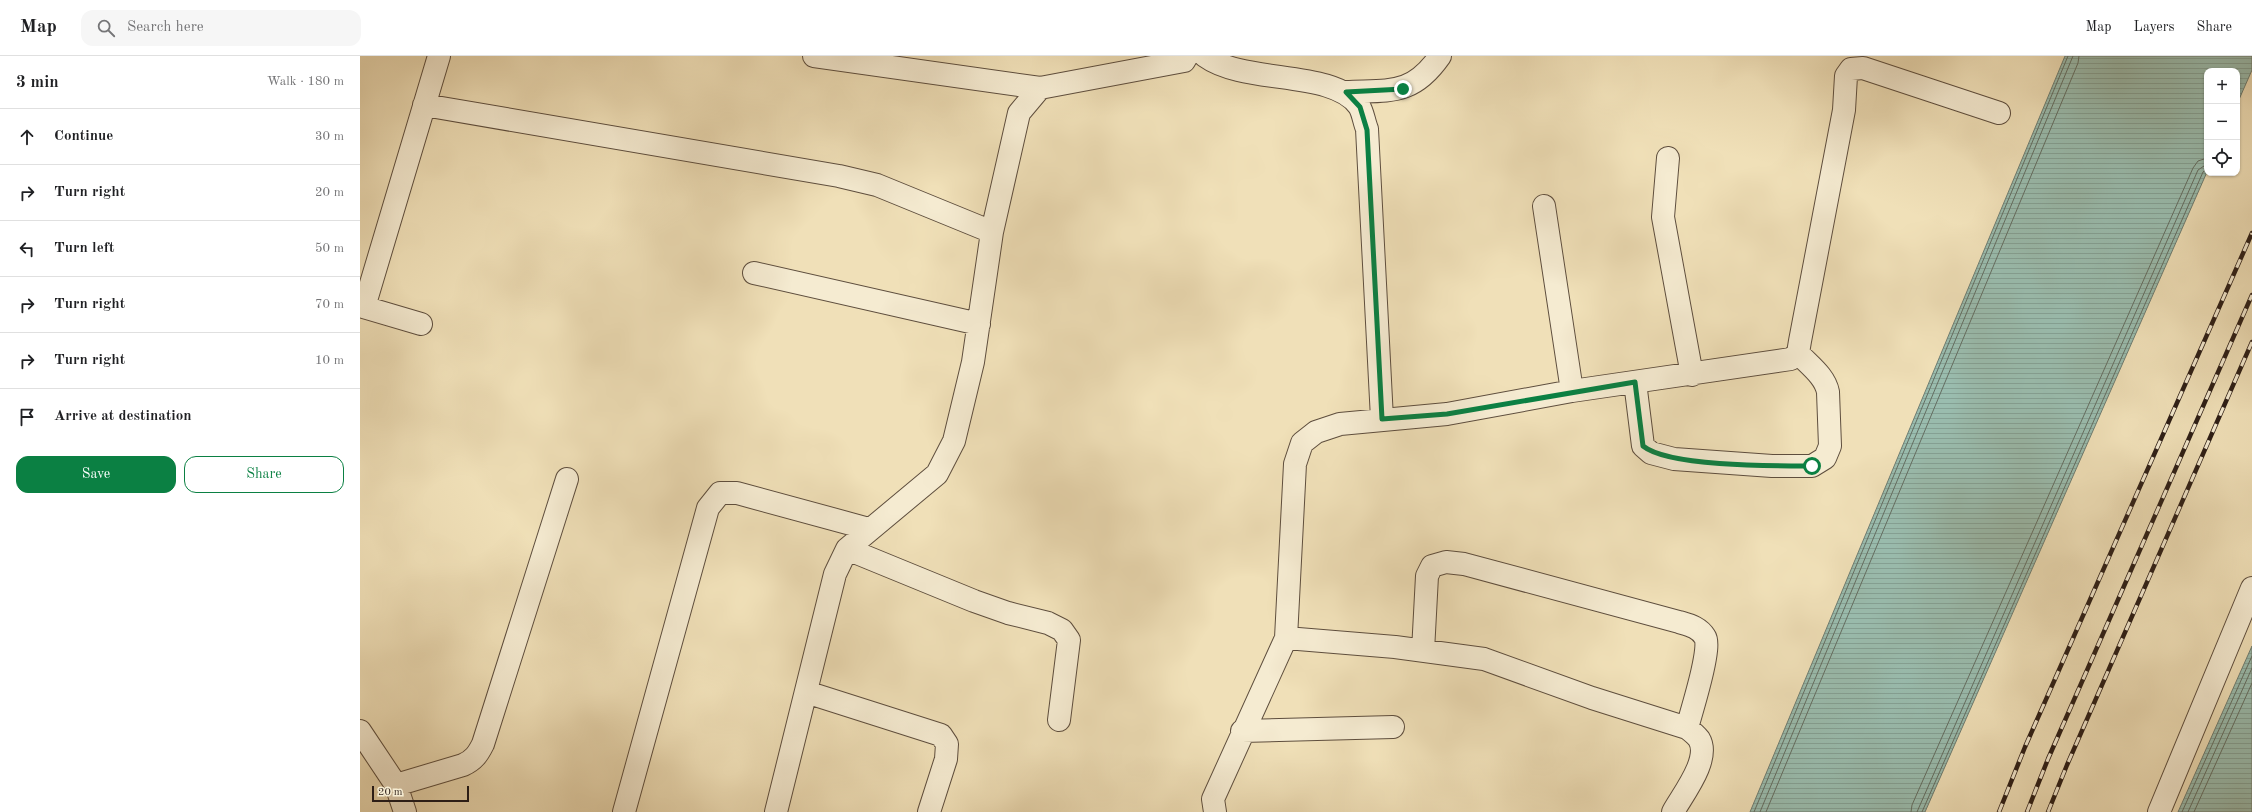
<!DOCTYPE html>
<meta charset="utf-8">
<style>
:root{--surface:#fff;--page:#f6f6f6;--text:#202124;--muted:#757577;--line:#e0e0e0;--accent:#0b8043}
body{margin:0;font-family:"Old Standard TT",serif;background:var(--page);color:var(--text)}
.controls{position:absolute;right:12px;top:12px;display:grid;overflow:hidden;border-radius:8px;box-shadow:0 1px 3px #0004}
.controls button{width:36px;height:36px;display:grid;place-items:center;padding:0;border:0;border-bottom:1px solid var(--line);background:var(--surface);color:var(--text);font:20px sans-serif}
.scale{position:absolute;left:12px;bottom:10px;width:97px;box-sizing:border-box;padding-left:4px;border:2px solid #2d1e16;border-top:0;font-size:11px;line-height:14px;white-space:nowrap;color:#2d1e16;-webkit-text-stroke:3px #f5ebd1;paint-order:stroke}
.stop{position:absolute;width:12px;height:12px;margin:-9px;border:3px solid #0b8043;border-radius:50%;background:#fff}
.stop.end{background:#0b8043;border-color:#fff;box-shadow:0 1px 4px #0008}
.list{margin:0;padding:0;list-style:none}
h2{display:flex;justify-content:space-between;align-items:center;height:52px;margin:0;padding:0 16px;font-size:17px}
h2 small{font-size:13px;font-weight:400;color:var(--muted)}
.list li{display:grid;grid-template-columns:26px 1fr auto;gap:12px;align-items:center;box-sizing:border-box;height:56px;padding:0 16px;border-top:1px solid var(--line)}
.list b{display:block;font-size:15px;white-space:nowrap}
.list em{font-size:13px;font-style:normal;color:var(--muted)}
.actions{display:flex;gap:8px;padding:12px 16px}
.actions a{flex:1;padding:9px 0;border:1px solid var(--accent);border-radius:12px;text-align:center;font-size:14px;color:var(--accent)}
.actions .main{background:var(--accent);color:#fff}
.icon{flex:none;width:22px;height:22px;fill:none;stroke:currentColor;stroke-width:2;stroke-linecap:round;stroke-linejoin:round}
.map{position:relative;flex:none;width:1892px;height:756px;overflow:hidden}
header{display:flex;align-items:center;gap:24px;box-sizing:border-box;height:56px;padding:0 20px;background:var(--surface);border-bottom:1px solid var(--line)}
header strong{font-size:19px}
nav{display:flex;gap:22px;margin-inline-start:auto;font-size:14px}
.search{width:280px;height:36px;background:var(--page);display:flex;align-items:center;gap:10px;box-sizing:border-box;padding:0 14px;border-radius:12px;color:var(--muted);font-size:15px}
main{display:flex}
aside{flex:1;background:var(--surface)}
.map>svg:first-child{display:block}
.water{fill:url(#water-rules);stroke:#6e7d72}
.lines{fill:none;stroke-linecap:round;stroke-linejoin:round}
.shore{stroke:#646e62;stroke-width:1}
.minor-casing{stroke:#5e4e3e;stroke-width:24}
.minor{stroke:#f5ebd1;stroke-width:22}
.rail-casing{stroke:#2d1e16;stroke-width:4.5}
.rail{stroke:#f5ebd1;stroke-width:3;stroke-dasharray:9;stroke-linecap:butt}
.route{stroke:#0b8043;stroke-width:5}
</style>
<header>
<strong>Map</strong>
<div class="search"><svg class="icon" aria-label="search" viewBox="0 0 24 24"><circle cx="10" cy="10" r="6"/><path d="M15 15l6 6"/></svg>Search here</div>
<nav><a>Map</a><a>Layers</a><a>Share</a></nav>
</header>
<main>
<aside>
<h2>3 min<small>Walk · 180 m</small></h2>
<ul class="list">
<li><svg class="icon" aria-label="ahead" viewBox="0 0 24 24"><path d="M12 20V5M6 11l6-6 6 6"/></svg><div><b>Continue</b></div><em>30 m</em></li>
<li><svg class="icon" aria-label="right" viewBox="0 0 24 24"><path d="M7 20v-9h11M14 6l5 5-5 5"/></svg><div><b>Turn right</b></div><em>20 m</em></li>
<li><svg class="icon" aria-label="left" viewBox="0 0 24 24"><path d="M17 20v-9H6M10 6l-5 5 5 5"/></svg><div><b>Turn left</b></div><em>50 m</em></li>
<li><svg class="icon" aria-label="right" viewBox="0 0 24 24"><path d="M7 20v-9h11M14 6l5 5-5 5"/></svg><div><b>Turn right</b></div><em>70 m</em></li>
<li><svg class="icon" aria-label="right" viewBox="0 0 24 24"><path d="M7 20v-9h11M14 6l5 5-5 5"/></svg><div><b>Turn right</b></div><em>10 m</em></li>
<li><svg class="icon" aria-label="arrive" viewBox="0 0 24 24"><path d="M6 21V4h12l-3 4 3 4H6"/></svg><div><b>Arrive at destination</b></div></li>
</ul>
<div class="actions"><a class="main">Save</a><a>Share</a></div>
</aside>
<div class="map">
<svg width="1892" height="756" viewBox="0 0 1892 756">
<defs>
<pattern id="water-rules" width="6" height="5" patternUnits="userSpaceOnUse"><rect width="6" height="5" fill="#9abdaf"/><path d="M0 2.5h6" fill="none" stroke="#85a296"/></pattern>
</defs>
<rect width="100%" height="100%" fill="#f0e0b8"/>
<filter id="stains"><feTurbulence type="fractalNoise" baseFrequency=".005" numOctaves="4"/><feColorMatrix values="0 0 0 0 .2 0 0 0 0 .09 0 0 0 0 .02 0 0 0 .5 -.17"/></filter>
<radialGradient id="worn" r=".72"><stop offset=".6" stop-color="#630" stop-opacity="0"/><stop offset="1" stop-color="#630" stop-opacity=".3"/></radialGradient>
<path class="water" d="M 1705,0 L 1892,0 L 1892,14 L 1877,48 L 1877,15 L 1847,15 L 1847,116 L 1565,756 L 1390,756 Z
M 1892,590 L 1892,756 L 1818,756 Z"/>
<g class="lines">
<path class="shore" d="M 1394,756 L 1708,0
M 1400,756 L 1713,0
M 1406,756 L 1718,7 L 1719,0
M 1551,756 L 1552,749 L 1833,112 L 1838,105 L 1847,102
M 1557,756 L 1838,114 L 1847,108
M 1562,756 L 1843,116 L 1847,113
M 1822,756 L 1892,600
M 1828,756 L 1892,612
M 1834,756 L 1892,627"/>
<defs>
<path id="minor" d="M 454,0 L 680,32
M 845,0 C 885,29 973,13 999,50 C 1003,56 1004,66 1007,73 L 1022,363
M 986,36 C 1030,34 1052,40 1080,0
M 64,49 L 479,120 L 517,129 L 632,176
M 1308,102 L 1303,161 L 1332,319
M 1184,150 L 1212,335
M 394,217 L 619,268
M 0,250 L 61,268
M 4,251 L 79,0
M 1275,326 L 1283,390 L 1291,397 L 1314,403 L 1412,410 L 1452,410 L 1465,402 L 1470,390 L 1468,336 C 1465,320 1449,309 1438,297
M 487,493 L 614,545 L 648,557 L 688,567 L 702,574 L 709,584 L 699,664
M 926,582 L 1035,591 L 1124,603 L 1232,642 L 1327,672 C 1331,675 1336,679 1339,683 C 1351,703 1323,738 1313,756
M 1063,595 L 1067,520 L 1072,510 L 1086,506 L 1104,508 L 1319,566 C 1329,569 1339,571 1345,581 C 1352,591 1331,657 1327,672
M 446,636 L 581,679 L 587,688 L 586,703 L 569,756
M 0,675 L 36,729 L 45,756
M 882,675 L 1033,671
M 36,729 L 103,709 C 114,704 118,698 123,688 L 207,423
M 264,756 L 348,452 L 360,437 L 377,437 L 509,473
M 416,756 L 475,518 L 487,493 L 577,418 L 594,385 L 613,306 L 632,176 L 659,57 L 680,32 L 824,5 L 827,0
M 855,756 L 853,743 L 926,582 L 935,408 L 942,387 L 956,376 L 980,368 L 1087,358 L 1212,335 L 1431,303 L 1438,297 L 1440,285 L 1484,54 L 1486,20 L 1491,13 L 1503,12 L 1639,57
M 1799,756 L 1892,532"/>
</defs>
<use href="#minor" class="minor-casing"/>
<use href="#minor" class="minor"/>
<defs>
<path id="rail" d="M 1639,756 L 1665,691 L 1892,177
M 1667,756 L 1688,703 L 1892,239
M 1688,756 L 1707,709 L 1892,286"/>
</defs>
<use href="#rail" class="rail-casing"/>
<use href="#rail" class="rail"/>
</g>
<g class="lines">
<path class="route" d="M 1043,33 L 986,36 L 1000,51 L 1007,74 L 1022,363 L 1087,358 L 1275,326 L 1283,390 C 1309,411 1416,410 1452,410"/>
</g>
<rect width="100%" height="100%" filter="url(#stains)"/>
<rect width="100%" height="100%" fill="url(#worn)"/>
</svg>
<div class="controls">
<button>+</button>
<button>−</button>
<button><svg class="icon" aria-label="locate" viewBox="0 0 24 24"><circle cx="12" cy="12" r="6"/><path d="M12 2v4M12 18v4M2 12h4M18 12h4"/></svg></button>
</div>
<div class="scale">20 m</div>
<div class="stop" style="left:1452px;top:410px"></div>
<div class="stop end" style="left:1043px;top:33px"></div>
</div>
</main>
